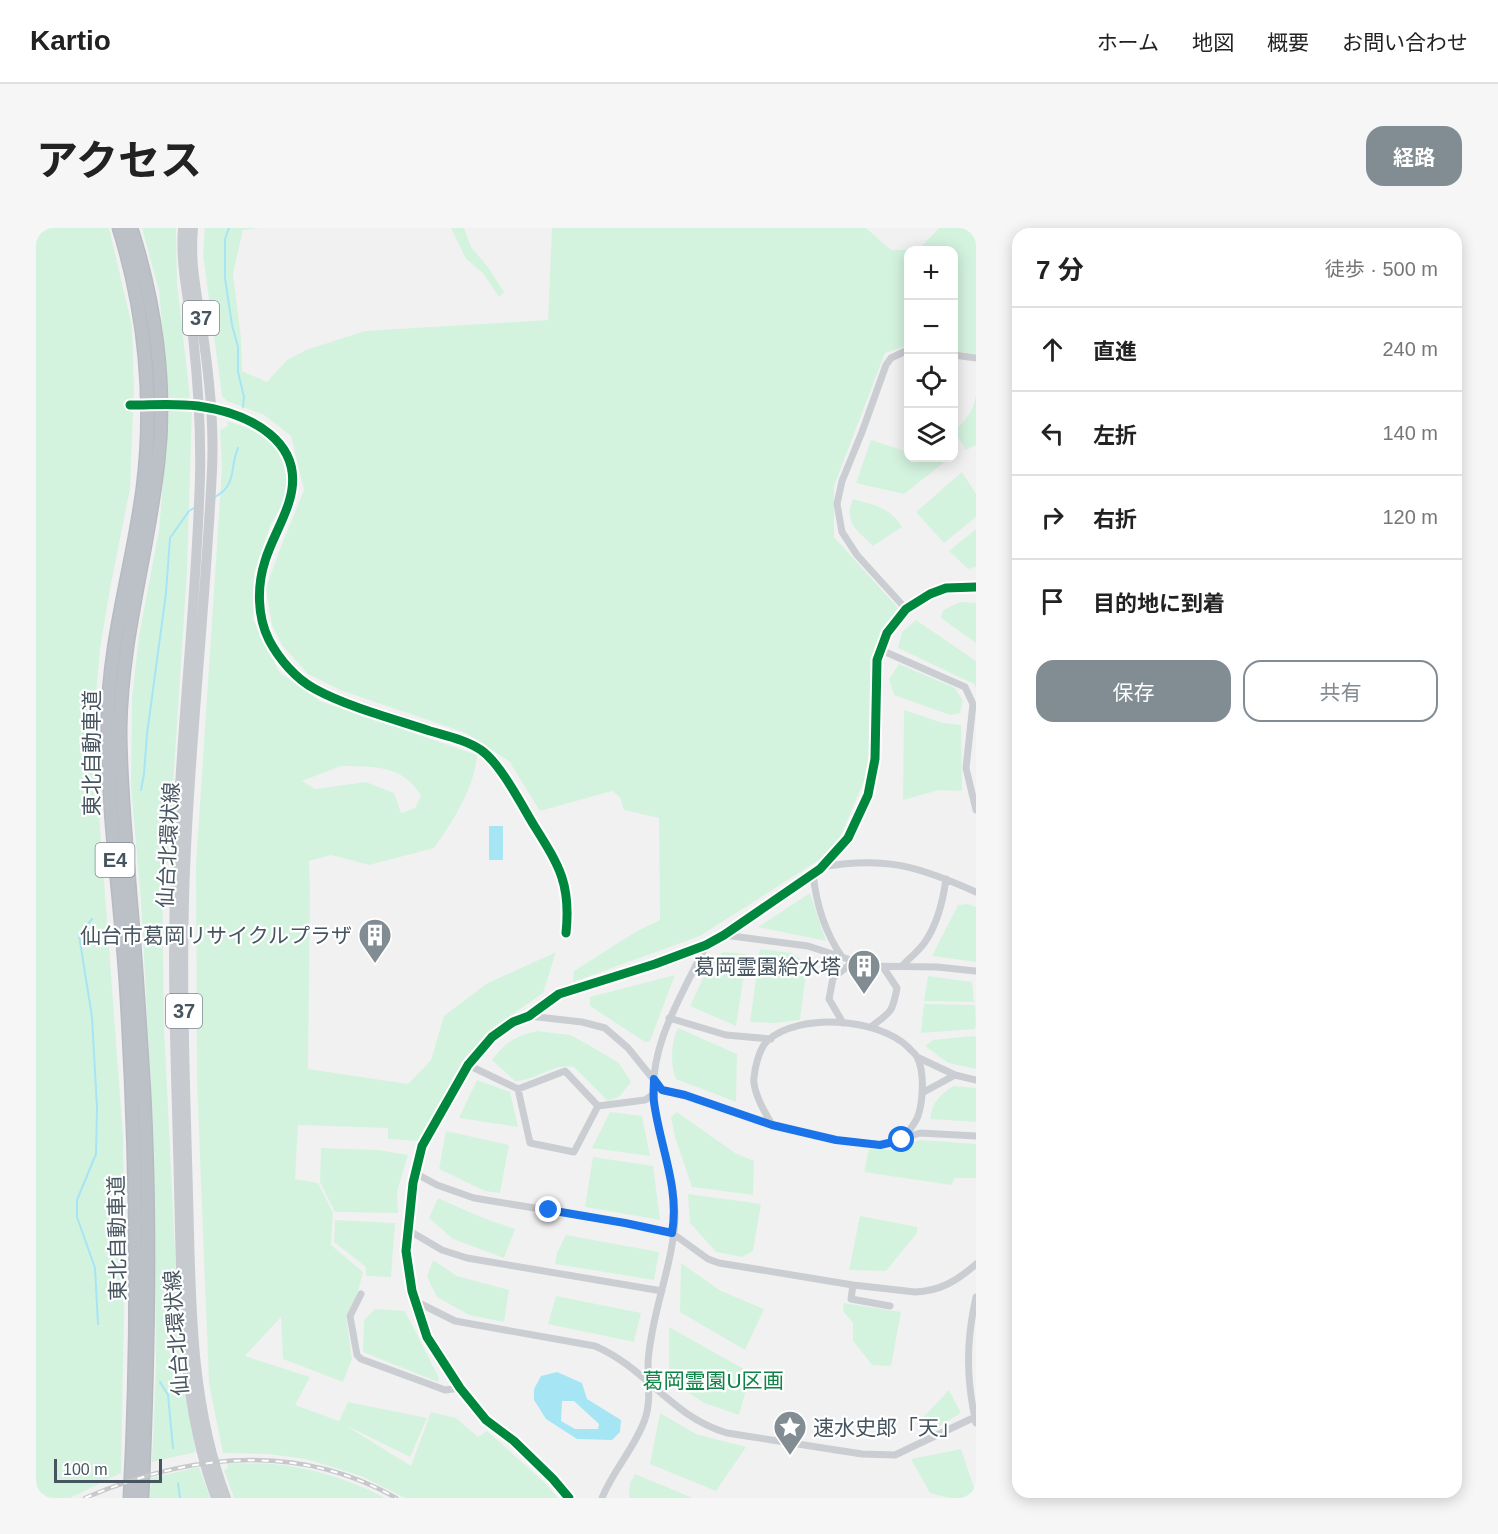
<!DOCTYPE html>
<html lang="ja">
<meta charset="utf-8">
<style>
:root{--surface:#fff;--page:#f6f6f6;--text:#222;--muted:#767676;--line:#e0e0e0;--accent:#828c93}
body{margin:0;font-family:Arial,"Noto Sans JP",sans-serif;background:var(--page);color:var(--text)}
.controls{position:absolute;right:18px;top:18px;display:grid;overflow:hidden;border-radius:12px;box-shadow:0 3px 15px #0003}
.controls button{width:54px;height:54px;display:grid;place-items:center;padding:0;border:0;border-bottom:2px solid var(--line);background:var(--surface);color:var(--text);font:30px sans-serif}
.scale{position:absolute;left:18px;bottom:15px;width:108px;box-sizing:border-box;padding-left:6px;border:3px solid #465560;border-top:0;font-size:16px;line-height:21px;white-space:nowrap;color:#465560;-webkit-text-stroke:4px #fff;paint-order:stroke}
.stop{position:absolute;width:18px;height:18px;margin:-14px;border:4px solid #1a73e8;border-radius:50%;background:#fff}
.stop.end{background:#1a73e8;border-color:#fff;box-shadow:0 2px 6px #0008}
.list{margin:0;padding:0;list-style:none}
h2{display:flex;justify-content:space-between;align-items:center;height:78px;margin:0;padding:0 24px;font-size:26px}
h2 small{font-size:20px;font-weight:400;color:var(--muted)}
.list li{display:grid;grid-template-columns:39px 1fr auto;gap:18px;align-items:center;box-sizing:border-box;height:84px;padding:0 24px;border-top:2px solid var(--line)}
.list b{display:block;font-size:22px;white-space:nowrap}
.list em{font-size:20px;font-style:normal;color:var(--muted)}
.actions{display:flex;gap:12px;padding:18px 24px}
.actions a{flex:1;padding:14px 0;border:2px solid var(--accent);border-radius:18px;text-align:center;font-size:21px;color:var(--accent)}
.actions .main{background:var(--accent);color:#fff}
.icon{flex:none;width:33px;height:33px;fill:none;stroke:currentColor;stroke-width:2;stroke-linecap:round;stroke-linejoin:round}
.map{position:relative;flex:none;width:940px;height:1270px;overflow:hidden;border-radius:18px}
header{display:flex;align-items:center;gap:36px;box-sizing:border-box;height:84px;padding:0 30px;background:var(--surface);border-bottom:2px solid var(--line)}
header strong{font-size:28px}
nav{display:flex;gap:33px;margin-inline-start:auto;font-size:21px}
.intro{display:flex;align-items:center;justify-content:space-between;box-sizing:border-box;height:144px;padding:0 36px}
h1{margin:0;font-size:42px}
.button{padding:15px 27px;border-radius:18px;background:var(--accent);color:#fff;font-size:21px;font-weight:700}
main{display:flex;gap:36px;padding:0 36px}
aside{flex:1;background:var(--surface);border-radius:18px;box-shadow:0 3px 15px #0003}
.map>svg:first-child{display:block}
.green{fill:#d4f3df;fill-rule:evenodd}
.water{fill:#a6e5f4;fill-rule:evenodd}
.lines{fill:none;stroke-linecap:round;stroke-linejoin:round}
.stream{stroke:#a6e5f4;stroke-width:2}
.motorway-casing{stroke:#b6bbc2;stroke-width:15}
.minor{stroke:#cacdd1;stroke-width:7}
.tertiary{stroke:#cacdd1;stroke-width:9}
.primary{stroke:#c7cbcf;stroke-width:10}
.motorway{stroke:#bcc1c7;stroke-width:12}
.rail-casing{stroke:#c6c8cb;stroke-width:4.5}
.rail{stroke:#fff;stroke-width:2;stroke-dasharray:7;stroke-linecap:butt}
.minor-bridge{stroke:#cacdd1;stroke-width:7}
.cycleway-casing{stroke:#fff;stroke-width:13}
.cycleway{stroke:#00873e;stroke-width:9}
.route{stroke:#1a73e8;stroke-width:8}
.labels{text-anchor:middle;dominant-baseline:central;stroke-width:4.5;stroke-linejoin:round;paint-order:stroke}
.shield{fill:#fff;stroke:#7e8890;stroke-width:1.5}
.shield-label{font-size:20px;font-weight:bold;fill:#465560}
.street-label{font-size:21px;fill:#465560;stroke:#fff}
.poi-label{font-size:21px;fill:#465560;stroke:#fff;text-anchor:end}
.park-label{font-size:21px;fill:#0e8446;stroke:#fff}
</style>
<header>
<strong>Kartio</strong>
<nav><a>ホーム</a><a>地図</a><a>概要</a><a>お問い合わせ</a></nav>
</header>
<div class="intro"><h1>アクセス</h1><a class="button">経路</a></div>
<main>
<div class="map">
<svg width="940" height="1270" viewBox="0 0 940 1270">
<rect width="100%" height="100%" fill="#f2f1f1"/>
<path class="green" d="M 0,0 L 73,0 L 96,98 L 98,162 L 94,261 L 74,361 L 64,421 L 60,466 L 60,546 L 87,907 L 89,1033 L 85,1245 L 34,1270 L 0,1270 Z
M 106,0 L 140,0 L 141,55 L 154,169 L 151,173 L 133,171 L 123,63 Z
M 169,0 L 225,0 L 207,2 L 197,46 L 205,110 L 206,143 L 231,154 L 251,132 L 270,122 L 329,103 L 512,92 L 516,0 L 830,0 L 855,22 L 882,22 L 903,0 L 940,0 L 940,126 L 918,123 L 918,22 L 872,22 L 872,117 L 849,125 L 798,258 L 798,309 L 863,381 L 846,402 L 835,436 L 835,517 L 828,553 L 804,610 L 783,632 L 664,708 L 537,754 L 538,743 L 601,703 L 624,692 L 623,590 L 588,582 L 584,569 L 576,563 L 504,583 L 473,533 L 430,505 L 304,462 L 272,446 L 246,417 L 236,397 L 230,360 L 242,326 L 268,262 L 255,208 L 228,187 L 191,173 L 186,168 L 167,26 Z
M 415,0 L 428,0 L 435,19 L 452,39 L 468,64 L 463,69 L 447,45 L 430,31 Z
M 940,167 L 940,217 L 930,222 L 918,203 C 930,192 937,184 940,167 Z
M 133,182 L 156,184 L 151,343 L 132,635 L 126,639 L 128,798 L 145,1146 L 160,1224 L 116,1234 L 120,1140 L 118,915 L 105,673 L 95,558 L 96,469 L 103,408 L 123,302 Z
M 191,193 L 212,200 L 232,211 L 239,219 L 247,234 L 251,251 L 250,264 L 245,279 L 234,298 L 218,346 L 217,391 L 243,444 L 284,473 L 441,527 C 439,559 416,595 398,620 L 333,637 L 295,627 L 273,633 L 274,662 L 272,841 L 372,856 L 395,832 L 408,788 L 450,756 L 520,724 L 507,765 L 457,800 L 428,831 L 383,913 L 352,911 L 352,900 L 262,897 L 259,951 L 282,955 L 297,985 L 295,1017 L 327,1044 L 322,1064 L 310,1088 L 316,1131 L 307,1154 L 247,1131 L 245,1089 L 209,1128 L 274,1149 L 259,1177 L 303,1193 L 312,1174 L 391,1190 L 374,1229 L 309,1197 L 375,1238 L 395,1184 L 420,1190 L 442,1209 L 451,1203 L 509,1255 L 522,1270 L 369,1270 L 325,1248 L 270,1231 L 232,1226 L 187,1225 L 173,1156 L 161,853 L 160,637 L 186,240 L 184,202 L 192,198 ZM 305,538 C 337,539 367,536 385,568 L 379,580 L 365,585 L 358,565 L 330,554 L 279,561 L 266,553 Z
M 835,212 L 872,224 L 872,230 L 910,230 L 907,235 L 868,266 L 820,255 Z
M 926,244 L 940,266 L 940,289 L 908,315 L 880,284 Z
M 817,271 C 838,277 854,279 866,299 L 837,318 C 822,303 807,295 817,271 Z
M 940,301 L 940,339 L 932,341 L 913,323 Z
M 924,374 L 940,375 L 940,415 L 905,390 L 907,382 Z
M 880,392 L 940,433 L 940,460 L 938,456 L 862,420 L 866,404 Z
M 863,436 L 919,460 L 927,473 L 924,485 L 914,487 L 858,467 L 853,451 Z
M 868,482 L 907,495 L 925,497 L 926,563 L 903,562 L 867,572 Z
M 774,665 L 790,713 L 722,699 Z
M 931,676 L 940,679 L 940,734 L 896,728 L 922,677 Z
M 724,721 L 756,725 L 771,736 L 764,792 L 738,795 L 714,794 Z
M 687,724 L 711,726 L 700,798 L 654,778 L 674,735 Z
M 639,747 L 614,813 L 609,814 L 554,778 L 554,769 Z
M 892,748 L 936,754 L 938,774 L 888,773 Z
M 888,776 L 939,777 L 940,797 L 938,801 L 885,805 Z
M 642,800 L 701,826 L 700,874 L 640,851 C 634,837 635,814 642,800 Z
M 501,803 L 534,807 L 553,817 L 583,835 L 595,854 L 584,868 L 572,873 L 538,839 C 519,834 499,853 479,853 L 456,832 C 471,813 478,809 501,803 Z
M 936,808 L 940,809 L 940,841 L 912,835 L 889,818 L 897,812 Z
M 441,852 L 474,864 L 482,899 L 423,890 Z
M 917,858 L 940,860 L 940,894 L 894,891 C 897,873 902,869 917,858 Z
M 574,884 L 606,888 L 614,928 L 556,920 Z
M 641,884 L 699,925 L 718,933 L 717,967 L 656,959 L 639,909 L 635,889 Z
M 410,903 L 473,917 L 464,965 L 449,963 L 403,941 Z
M 884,912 L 940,916 L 940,950 L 919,950 L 915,957 L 828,944 L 833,921 L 857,922 Z
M 285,920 L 343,922 L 372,927 L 361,964 L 362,985 L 299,984 L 284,954 Z
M 557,929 L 617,938 L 624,992 L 549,979 Z
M 652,966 L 725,976 L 717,1023 L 706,1029 L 680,1024 L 654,995 Z
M 402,970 L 442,988 L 479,1001 L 468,1030 L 417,1011 L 393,990 Z
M 824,988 L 881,999 L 881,1005 L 850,1043 L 813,1042 Z
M 299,992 L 359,995 L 355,1049 L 330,1048 L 330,1039 L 298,1014 Z
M 530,1007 L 623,1024 L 618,1052 L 519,1036 L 521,1025 Z
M 397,1032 L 421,1048 L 473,1062 L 468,1094 L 433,1087 L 401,1069 L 391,1049 Z
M 645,1035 L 685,1063 L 728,1081 L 709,1122 L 644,1084 Z
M 520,1068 L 605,1085 L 598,1114 L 512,1096 Z
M 808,1075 L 865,1084 L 855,1138 L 836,1137 L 817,1113 L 817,1095 L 807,1083 Z
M 339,1081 L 369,1083 L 403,1150 L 402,1154 L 327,1124 L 328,1092 Z
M 633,1099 L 715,1145 L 703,1187 L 668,1175 L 633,1152 Z
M 913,1162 L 925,1185 L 891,1206 L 881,1196 Z
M 624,1185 L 660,1206 L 710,1219 L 680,1263 L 614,1236 Z
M 925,1221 L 939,1263 L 934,1270 L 913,1270 L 894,1265 L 875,1231 Z
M 191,1235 C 207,1236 222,1235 238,1236 C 276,1240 316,1252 349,1270 L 198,1270 L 188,1242 L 192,1240 Z
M 163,1239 L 174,1270 L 114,1270 L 115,1250 Z
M 599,1246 L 657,1270 L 593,1270 L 594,1255 Z"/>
<path class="water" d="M 453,598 L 467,598 L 467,632 L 453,632 Z
M 521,1144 L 546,1155 L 551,1171 L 585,1192 L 584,1204 L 576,1212 L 541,1211 L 510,1191 L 498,1172 L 498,1161 L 505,1148 ZM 526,1173 L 538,1173 L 563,1196 L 562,1201 L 539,1201 L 525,1193 Z"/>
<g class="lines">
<path class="stream" d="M 193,0 L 189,11 L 189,50 L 196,97 L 202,119 L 202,144 L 208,169 L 207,179
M 179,269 C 202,256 193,240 202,220
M 105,562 L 108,546 L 111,506 L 130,365 L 134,310 L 153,283 L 158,280
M 56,691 L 43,707 L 56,789 L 61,880 L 60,926 L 41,972 L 41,989 L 59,1040 L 62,1096
M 124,1154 L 132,1167 L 137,1220
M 142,1255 L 144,1270"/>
<defs>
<path id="motorway" d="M 83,0 C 109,83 118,173 107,260 C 97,338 72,415 72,494 C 71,587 86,678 91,770 C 101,937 103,1103 94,1270
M 95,0 C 119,74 131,157 122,234 C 112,324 85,411 84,501 C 84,557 90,612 94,667 C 100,734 104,800 108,866 C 115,1001 112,1135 106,1270"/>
</defs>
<use href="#motorway" class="motorway-casing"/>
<path class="minor" d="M 918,127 L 940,130
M 138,177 L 162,178
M 870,381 L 821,327 L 806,304 L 801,276 L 806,253 L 826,204 L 850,137 L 855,130 L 872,122
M 845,422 L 929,459 L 937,476 L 930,540 L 940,582
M 785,639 C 849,628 882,638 940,664
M 777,645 C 780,676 788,703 806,729
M 688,707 L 772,718 L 833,738 L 901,739 L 940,743
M 866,738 C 873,730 883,723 889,714 C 902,695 907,673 910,651
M 493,788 L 546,794 L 569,800 L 592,820 L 626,862 L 649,868 L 736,897 L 800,912 L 845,917 L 884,905 L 940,908
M 633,790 L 690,807 L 735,811
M 807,795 L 793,771 L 797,750 L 817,734
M 835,799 C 855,783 856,786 861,760 L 847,739
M 881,829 L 919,847 L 940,852
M 432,837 L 482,861 L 529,843 L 562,878 L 609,872 L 618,866
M 482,861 L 494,915 L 538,924 L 562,878
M 886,865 L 919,847
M 736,897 C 729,884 720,870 718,855 C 717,851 719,846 719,842 C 721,832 724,820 731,813 C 763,784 842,790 872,819 C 874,822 880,826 881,829 C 889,844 887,873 882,888 C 879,896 872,904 867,911
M 379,945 L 401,957 L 438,970 L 589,995 L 636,1005 L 672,1031 L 683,1035 L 817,1057 L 879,1064 C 904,1063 921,1053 940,1036
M 372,1002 L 406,1022 L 431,1030 L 626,1063
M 817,1057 L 815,1071 L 854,1078
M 325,1066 L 314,1088 L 321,1127 L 325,1131 L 409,1162 L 424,1160
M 940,1069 C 930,1113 930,1151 940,1195
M 379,1073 L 419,1093 L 559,1118 C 612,1141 634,1188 691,1205 L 826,1226 L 859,1227 L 939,1189
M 533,1270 L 517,1251 L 478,1213 L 450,1192 L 424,1160 L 391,1109 L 376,1063 L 370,1023 L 377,955 L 386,918 L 432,837 L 456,809 L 477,794 L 493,788 L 523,766 L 619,736 L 670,717 L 688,707 L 784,641 L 812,610 L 832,567 L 839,531 L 841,432 L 851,405 L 870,381 L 894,366 L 910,360 L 940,359
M 566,1270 C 577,1242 599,1220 609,1191 C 615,1174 612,1155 612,1137 C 612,1127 614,1116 616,1105 C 622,1070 638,1026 639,990 C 639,950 623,913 618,874 C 612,817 647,766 670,717"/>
<path class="tertiary" d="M 162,178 C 211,189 273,209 254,274 C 241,317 214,346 227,395 C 242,449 283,464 330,481 C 351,488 372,496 394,502 C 411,508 430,512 445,522 C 465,536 486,578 499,599 C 524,639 535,657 530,705"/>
<path class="primary" d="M 147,0 C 144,37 153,72 157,108 C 162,154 165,203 164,249 C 160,388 142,526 139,665 C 136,763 141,862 143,960 C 146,1064 143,1170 180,1270
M 157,0 C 153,39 163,76 168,114 C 174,156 178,200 176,242 C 170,368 156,494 150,620 C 144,735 149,851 152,966 C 155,1069 153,1172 190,1270"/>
<use href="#motorway" class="motorway"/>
<defs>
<path id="rail" d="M 49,1270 C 150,1227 260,1213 360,1270"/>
</defs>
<use href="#rail" class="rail-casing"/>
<use href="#rail" class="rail"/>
<path class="minor-bridge" d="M 94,177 L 138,177"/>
<defs>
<path id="cycleway" d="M 94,177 C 116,177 140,175 162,178 C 212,185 272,213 253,274 C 247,294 235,313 229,333 C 221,358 221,388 233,412 C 243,431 260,451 279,461 C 312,479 358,491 394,503 C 411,508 430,512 445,522 C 465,536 486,578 499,599 C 524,639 535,657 530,705
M 533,1270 L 517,1251 L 478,1213 L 450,1192 L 424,1160 L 391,1109 L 376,1063 L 370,1023 L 377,955 L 386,918 L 432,837 L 456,809 L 477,794 L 493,788 L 523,766 L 619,736 L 670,717 L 688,707 L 784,641 L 812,610 L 832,567 L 839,531 L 841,432 L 851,405 L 870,381 L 894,366 L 910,360 L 940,359"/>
</defs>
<use href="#cycleway" class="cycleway-casing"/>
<use href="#cycleway" class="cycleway"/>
</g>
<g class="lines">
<path class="route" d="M 513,982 L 589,995 L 636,1005 C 644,960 624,919 618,874 C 617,867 618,858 618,851 L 626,862 L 649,867 L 736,897 L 800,912 L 844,917 L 866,912"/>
</g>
<defs>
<symbol id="building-pin" viewBox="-11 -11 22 30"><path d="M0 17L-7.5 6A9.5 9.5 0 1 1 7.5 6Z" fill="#828c93" stroke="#fff"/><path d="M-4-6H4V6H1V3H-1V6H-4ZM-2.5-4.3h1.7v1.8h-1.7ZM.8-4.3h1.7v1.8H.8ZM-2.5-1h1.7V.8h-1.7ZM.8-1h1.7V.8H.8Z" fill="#fff"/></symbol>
<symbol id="sight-pin" viewBox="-11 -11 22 30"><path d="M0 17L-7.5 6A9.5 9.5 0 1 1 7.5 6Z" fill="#828c93" stroke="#fff"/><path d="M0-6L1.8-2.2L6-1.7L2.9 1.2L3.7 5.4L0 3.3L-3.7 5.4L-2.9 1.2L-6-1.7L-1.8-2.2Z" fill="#fff"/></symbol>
</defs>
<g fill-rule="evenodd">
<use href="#building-pin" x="320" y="688" width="38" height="52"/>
<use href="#building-pin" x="809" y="719" width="38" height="52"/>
<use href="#sight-pin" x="735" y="1180" width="38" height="52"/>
</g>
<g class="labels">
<g class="shield">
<rect x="147" y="73" width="36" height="34" rx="4.5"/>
<rect x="59.5" y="615" width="39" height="34" rx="4.5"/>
<rect x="130" y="766" width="36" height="34" rx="4.5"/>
</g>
<g class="shield-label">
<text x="165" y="90">37</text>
<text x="79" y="632">E4</text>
<text x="148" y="783">37</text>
</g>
<g class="street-label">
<text transform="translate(55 525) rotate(-90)">東北自動車道</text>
<text transform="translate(132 617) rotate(-87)">仙台北環状線</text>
<text transform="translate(81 1010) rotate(-91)">東北自動車道</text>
<text transform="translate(140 1105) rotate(-94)">仙台北環状線</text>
</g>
<g class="poi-label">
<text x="316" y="707">仙台市葛岡リサイクルプラザ</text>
<text x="805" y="738">葛岡霊園給水塔</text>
<text x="777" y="1199" text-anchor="start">速水史郎「天」</text>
</g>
<g class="park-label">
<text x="677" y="1152">葛岡霊園U区画</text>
</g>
</g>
</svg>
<div class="controls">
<button>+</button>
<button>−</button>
<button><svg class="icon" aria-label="locate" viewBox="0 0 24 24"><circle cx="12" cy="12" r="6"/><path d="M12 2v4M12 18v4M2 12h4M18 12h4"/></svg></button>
<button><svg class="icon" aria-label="layers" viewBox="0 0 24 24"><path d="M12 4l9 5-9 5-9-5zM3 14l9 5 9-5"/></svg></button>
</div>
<div class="scale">100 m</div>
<div class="stop" style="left:866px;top:912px"></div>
<div class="stop end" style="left:513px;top:982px"></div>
</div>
<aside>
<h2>7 分<small>徒歩 · 500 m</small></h2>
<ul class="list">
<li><svg class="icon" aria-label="ahead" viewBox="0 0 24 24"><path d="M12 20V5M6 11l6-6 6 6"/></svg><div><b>直進</b></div><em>240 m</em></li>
<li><svg class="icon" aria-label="left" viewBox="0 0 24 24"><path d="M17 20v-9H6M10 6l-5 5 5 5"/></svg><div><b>左折</b></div><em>140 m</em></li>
<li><svg class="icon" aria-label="right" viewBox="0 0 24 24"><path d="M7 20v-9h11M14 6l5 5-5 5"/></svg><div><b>右折</b></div><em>120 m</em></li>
<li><svg class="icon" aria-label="arrive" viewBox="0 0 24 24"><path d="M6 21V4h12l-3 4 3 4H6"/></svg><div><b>目的地に到着</b></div></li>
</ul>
<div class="actions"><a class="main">保存</a><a>共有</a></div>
</aside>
</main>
